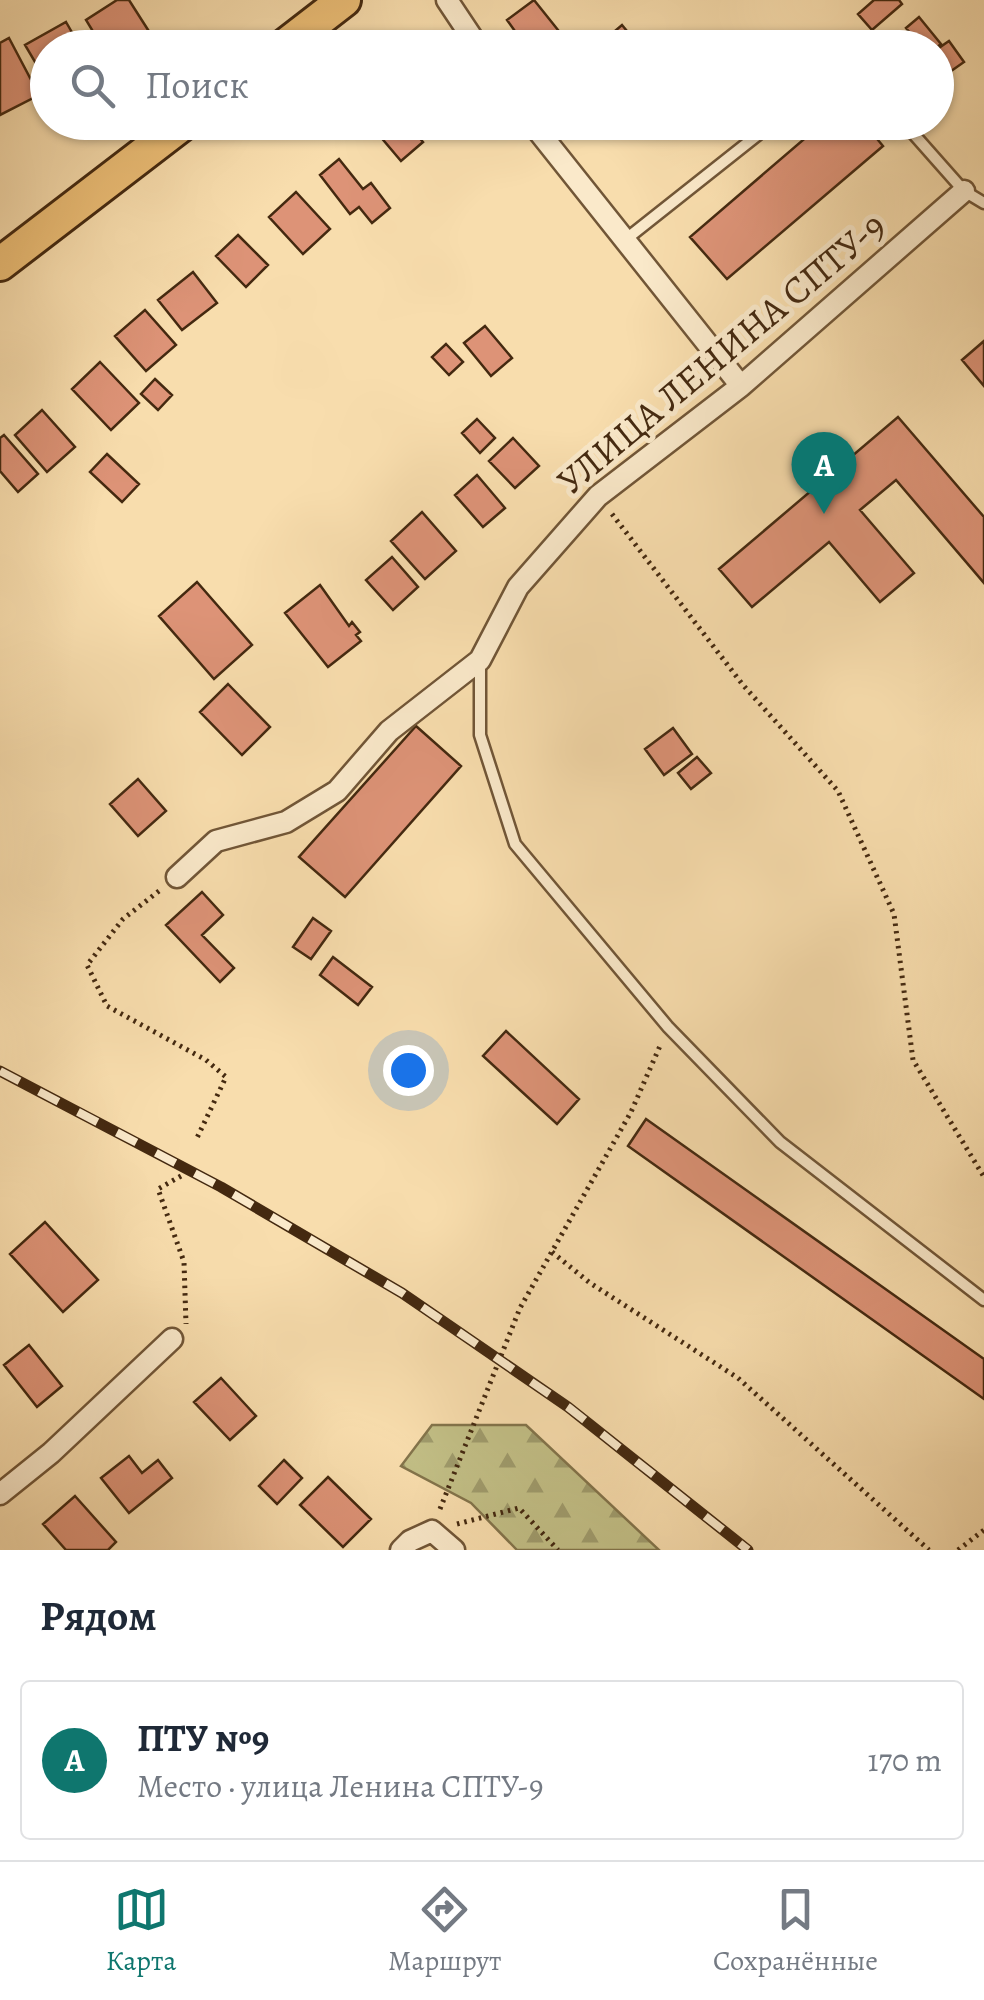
<!DOCTYPE html>
<html lang="ru">
<meta charset="utf-8">
<style>
:root{--surface:#fff;--page:#f2f2f3;--text:#1f2937;--muted:#747a83;--line:#e0e1e3;--accent:#0f766e}
body{margin:0;font-family:Alegreya,serif;background:var(--page);color:var(--text)}
.you{position:absolute;left:408px;top:1070px;width:35px;height:35px;margin:-25px;border:8px solid #fff;border-radius:50%;background:#1a73e8;box-shadow:0 0 0 15px #1a73e833}
.badge{display:grid;place-items:center;width:65px;height:65px;border-radius:50%;background:var(--accent);color:#fff;font-size:32px;font-weight:700}
.pin{position:absolute;translate:-50% -82px;filter:drop-shadow(0 2px 5px #0008)}
.pin::after{content:'';position:absolute;top:52px;width:35px;height:30px;background:inherit;clip-path:polygon(0 0,100% 0,50% 100%)}
.list{margin:0;padding:0;list-style:none}
h2{display:flex;justify-content:space-between;align-items:center;height:130px;margin:0;padding:0 40px;font-size:42px}
h2 small{font-size:32px;font-weight:400;color:var(--muted)}
.list li{display:grid;grid-template-columns:65px 1fr auto;gap:30px;align-items:center;box-sizing:border-box;height:160px;margin:0 20px 20px;padding:0 20px;border:2px solid var(--line);border-radius:10px}
.list b{display:block;font-size:38px;white-space:nowrap}
.list p{margin:0;font-size:32px;white-space:nowrap;color:var(--muted)}
.list em{font-size:32px;font-style:normal;color:var(--muted)}
.icon{flex:none;width:55px;height:55px;fill:none;stroke:currentColor;stroke-width:2;stroke-linecap:round;stroke-linejoin:round}
.map{position:relative;flex:none;width:984px;height:1550px;overflow:hidden}
.search{position:absolute;background:var(--surface);box-shadow:0 2px 8px #0004;left:30px;right:30px;top:30px;height:110px;display:flex;align-items:center;gap:25px;box-sizing:border-box;padding:0 35px;border-radius:55px;color:var(--muted);font-size:38px}
.sheet{height:310px;background:var(--surface)}
nav{display:flex;justify-content:space-around;align-items:center;box-sizing:border-box;height:140px;border-top:2px solid var(--line);background:var(--surface);font-size:28px;color:var(--muted)}
nav a{display:grid;justify-items:center;gap:5px}
nav .on{color:var(--accent)}
.map>svg:first-child{display:block}
.forest{fill:url(#forest-firs);stroke:#83744b;stroke-width:2.5}
.building{fill:#dd9377;stroke:#442910;stroke-width:2.5}
.lines{fill:none;stroke-linecap:round;stroke-linejoin:round}
.service-casing{stroke:#715637;stroke-width:15}
.minor-casing{stroke:#715637;stroke-width:25}
.primary-casing{stroke:#442910;stroke-width:38}
.path{stroke:#442910;stroke-width:5;stroke-dasharray:2.5 5;stroke-linecap:butt}
.service{stroke:#fae9ca;stroke-width:10}
.minor{stroke:#fae9ca;stroke-width:20}
.primary{stroke:#ecbe76;stroke-width:32}
.rail-casing{stroke:#442910;stroke-width:11}
.rail{stroke:#fae9ca;stroke-width:8;stroke-dasharray:22;stroke-linecap:butt}
.labels{text-anchor:middle;dominant-baseline:central;stroke-width:10;stroke-linejoin:round;paint-order:stroke}
.street-label{font-size:38px;fill:#442910;stroke:#fae9ca}
</style>
<div class="map">
<svg width="984" height="1550" viewBox="0 0 984 1550">
<defs>
<pattern id="forest-firs" width="22" height="20" patternUnits="userSpaceOnUse" patternTransform="scale(2.5)"><rect width="22" height="20" fill="#c2bf86"/><path d="M5 1l3.5 6h-7zM16 11l3.5 6h-7z" fill="#9f9b6c"/></pattern>
</defs>
<rect width="100%" height="100%" fill="#f8ddad"/>
<filter id="stains"><feTurbulence type="fractalNoise" baseFrequency=".002" numOctaves="4"/><feColorMatrix values="0 0 0 0 .2 0 0 0 0 .09 0 0 0 0 .02 0 0 0 .5 -.17"/></filter>
<radialGradient id="worn" r=".72"><stop offset=".6" stop-color="#630" stop-opacity="0"/><stop offset="1" stop-color="#630" stop-opacity=".3"/></radialGradient>
<path class="forest" d="M 432,1425 L 526,1425 L 659,1550 L 517,1550 L 471,1503 L 401,1466 Z"/>
<path class="building" d="M 117,0 L 129,0 L 150,33 L 127,48 L 103,48 L 86,20 Z
M 534,0 L 562,35 L 545,48 L 527,48 L 507,20 Z
M 874,0 L 899,0 L 902,4 L 872,30 L 858,14 Z
M 919,17 L 941,44 L 936,48 L 922,48 L 906,28 Z
M 66,22 L 81,48 L 48,48 L 48,84 L 25,45 Z
M 622,25 L 641,48 L 595,48 Z
M 9,38 L 39,95 L 0,115 L 0,43 Z
M 949,41 L 964,62 L 944,76 L 936,65 L 936,50 Z
M 381,122 L 406,122 L 423,142 L 401,161 L 374,129 Z
M 824,122 L 863,122 L 883,146 L 727,279 L 690,237 Z
M 339,159 L 363,189 L 371,183 L 390,208 L 372,223 L 359,207 L 350,214 L 320,175 Z
M 296,192 L 330,229 L 303,254 L 269,217 Z
M 238,235 L 268,265 L 246,287 L 216,256 Z
M 193,272 L 217,303 L 182,330 L 158,300 Z
M 145,310 L 176,345 L 146,371 L 115,336 Z
M 485,326 L 512,358 L 491,376 L 464,343 Z
M 984,341 L 984,386 L 962,360 Z
M 446,344 L 463,362 L 449,375 L 432,357 Z
M 100,362 L 139,403 L 111,430 L 72,389 Z
M 155,379 L 172,395 L 158,410 L 141,394 Z
M 42,410 L 75,447 L 47,472 L 15,435 Z
M 898,417 L 984,517 L 984,583 L 896,480 L 860,510 L 914,573 L 880,602 L 829,542 L 752,607 L 719,569 Z
M 477,419 L 495,438 L 480,453 L 462,433 Z
M 4,435 L 38,474 L 18,492 L 0,471 L 0,438 Z
M 513,438 L 539,466 L 515,488 L 489,461 Z
M 107,454 L 139,484 L 122,502 L 90,472 Z
M 477,475 L 505,508 L 483,527 L 455,495 Z
M 422,512 L 456,551 L 425,579 L 391,541 Z
M 392,557 L 418,587 L 393,610 L 366,580 Z
M 197,582 L 252,645 L 214,679 L 159,616 Z
M 320,585 L 349,626 L 352,622 L 360,632 L 356,635 L 361,641 L 328,667 L 285,613 Z
M 228,684 L 270,727 L 242,755 L 200,712 Z
M 416,726 L 461,766 L 345,897 L 299,857 Z
M 673,728 L 692,754 L 664,775 L 645,749 Z
M 697,757 L 711,773 L 691,789 L 678,773 Z
M 138,779 L 166,811 L 138,836 L 110,804 Z
M 202,892 L 223,915 L 202,935 L 234,968 L 220,982 L 166,925 Z
M 313,918 L 331,931 L 311,959 L 293,947 Z
M 333,957 L 372,987 L 358,1005 L 320,975 Z
M 506,1031 L 579,1099 L 557,1124 L 483,1056 Z
M 646,1119 L 984,1359 L 984,1399 L 628,1146 Z
M 45,1222 L 98,1280 L 63,1312 L 10,1254 Z
M 29,1345 L 62,1386 L 37,1407 L 4,1365 Z
M 221,1378 L 256,1416 L 230,1440 L 194,1402 Z
M 129,1456 L 142,1473 L 158,1460 L 172,1478 L 129,1513 L 101,1478 Z
M 284,1460 L 302,1478 L 277,1504 L 259,1486 Z
M 328,1477 L 371,1519 L 343,1547 L 300,1505 Z
M 75,1496 L 116,1542 L 108,1550 L 66,1550 L 43,1524 Z"/>
<g class="lines">
<defs>
<path id="service" d="M 903,122 L 964,191 L 984,203
M 625,240 L 774,122
M 480,661 L 480,735 L 515,844 L 668,1027 L 780,1142 L 984,1300"/>
<path id="minor" d="M 447,0 L 479,48
M 531,122 L 741,386
M 177,877 L 216,841 L 286,822 L 337,791 L 389,731 L 480,660 L 518,587 L 598,496 L 741,386 L 964,191
M 0,1494 L 51,1453 L 172,1339
M 401,1550 L 410,1541 L 432,1531 L 454,1550"/>
<path id="primary" d="M 282,48 L 344,0
M 0,264 L 185,122"/>
</defs>
<use href="#service" class="service-casing"/>
<use href="#minor" class="minor-casing"/>
<use href="#primary" class="primary-casing"/>
<path class="path" d="M 612,514 L 743,685 L 838,791 L 894,914 L 913,1060 L 984,1177
M 159,891 L 123,919 L 87,965 L 107,1006 L 206,1060 L 226,1077 L 196,1140
M 181,1176 L 158,1189 L 184,1262 L 186,1324
M 552,1252 L 590,1283 L 738,1378 L 929,1550
M 440,1509 L 520,1308 L 631,1112 L 660,1046
M 457,1524 L 519,1508 L 558,1550
M 958,1550 L 984,1530"/>
<use href="#service" class="service"/>
<use href="#minor" class="minor"/>
<use href="#primary" class="primary"/>
<defs>
<path id="rail" d="M 0,1071 L 221,1187 L 402,1293 L 568,1407 L 748,1550"/>
</defs>
<use href="#rail" class="rail-casing"/>
<use href="#rail" class="rail"/>
</g>
<g class="labels">
<g class="street-label">
<text transform="translate(721 353) rotate(-40)">УЛИЦА ЛЕНИНА СПТУ-9</text>
</g>
</g>
<rect width="100%" height="100%" filter="url(#stains)"/>
<rect width="100%" height="100%" fill="url(#worn)"/>
</svg>
<div class="you"></div>
<div class="pin badge" style="left:824px;top:514px">A</div>
<div class="search"><svg class="icon" aria-label="search" viewBox="0 0 24 24"><circle cx="10" cy="10" r="6"/><path d="M15 15l6 6"/></svg>Поиск</div>
</div>
<section class="sheet">
<h2>Рядом<small></small></h2>
<ul class="list">
<li><span class="badge">A</span><div><b>ПТУ №9</b><p>Место · улица Ленина СПТУ-9</p></div><em>170 m</em></li>
</ul>
</section>
<nav>
<a class="on"><svg class="icon" aria-label="map" viewBox="0 0 24 24"><path d="M3 6l6-2 6 2 6-2v14l-6 2-6-2-6 2zM9 4v14M15 6v14"/></svg>Карта</a>
<a><svg class="icon" aria-label="directions" viewBox="0 0 24 24"><path d="M12 3l9 9-9 9-9-9zM9 14v-3h6M13 9l2 2-2 2"/></svg>Маршрут</a>
<a><svg class="icon" aria-label="saved" viewBox="0 0 24 24"><path d="M7 4h10v16l-5-4-5 4z"/></svg>Сохранённые</a>
</nav>
